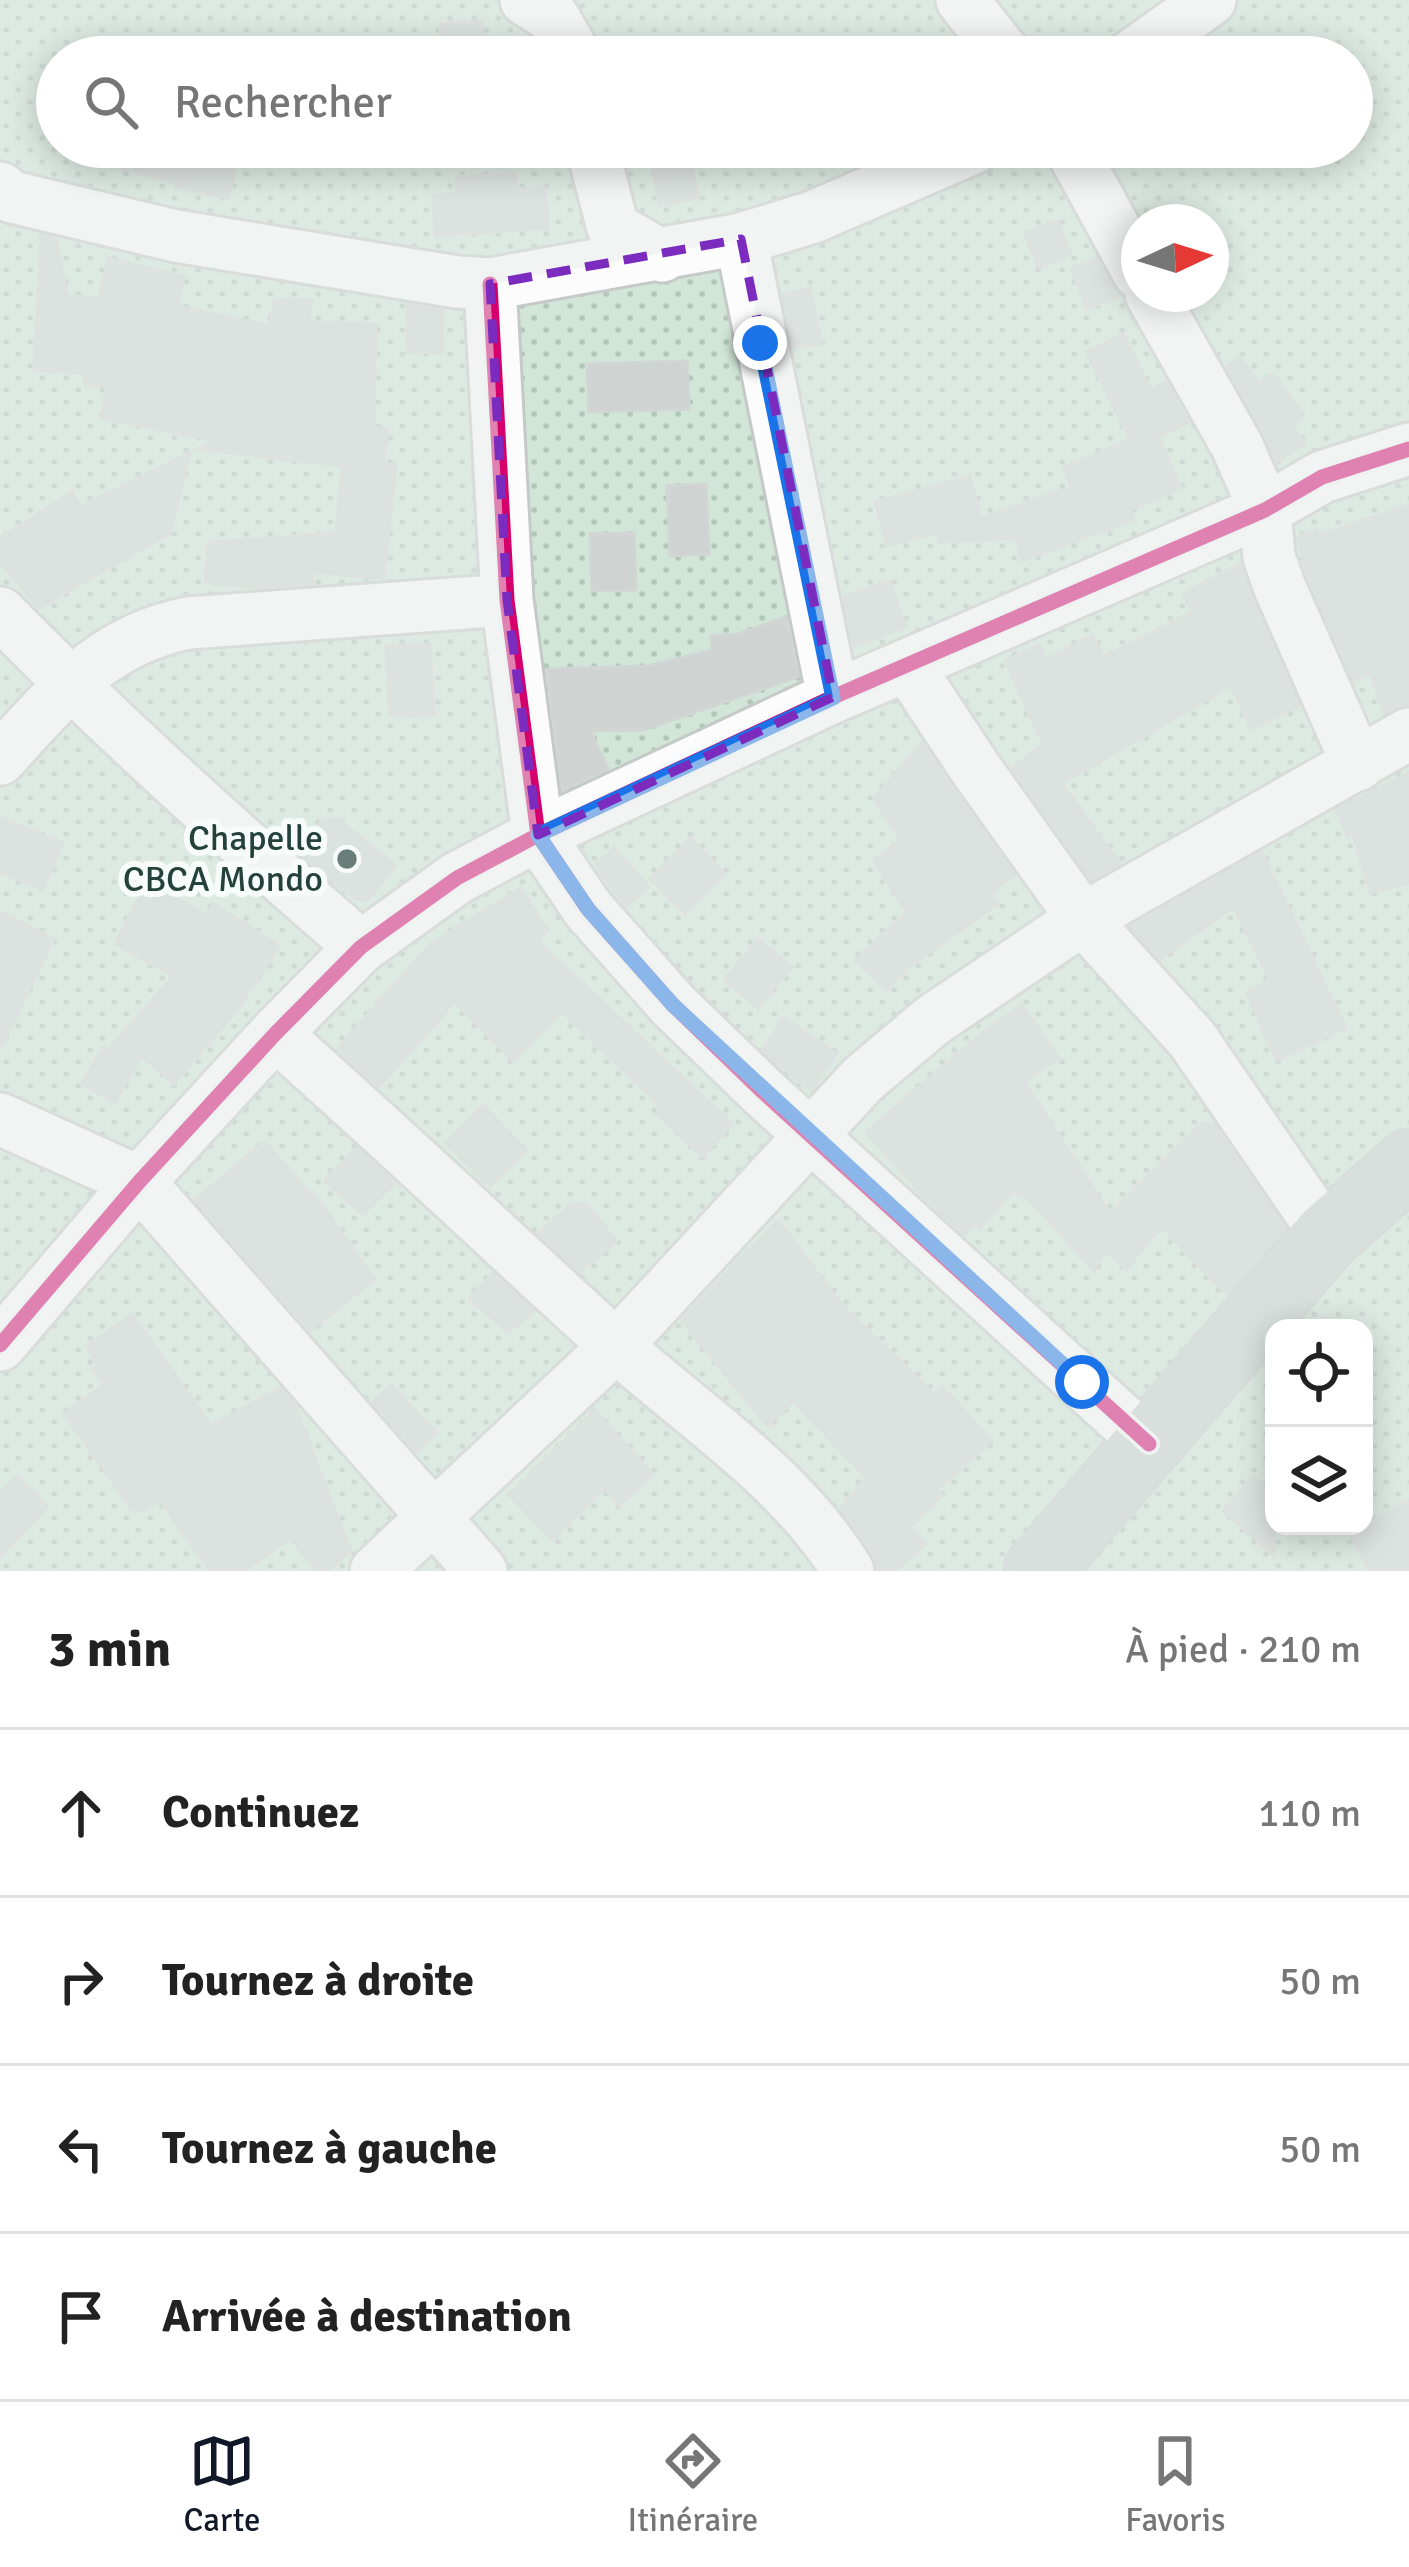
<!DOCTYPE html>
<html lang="fr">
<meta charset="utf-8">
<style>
:root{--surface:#fff;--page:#f2f2f2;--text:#222;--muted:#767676;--line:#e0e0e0;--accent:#111827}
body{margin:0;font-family:Signika,sans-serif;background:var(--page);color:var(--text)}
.controls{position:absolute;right:36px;bottom:36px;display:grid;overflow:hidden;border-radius:24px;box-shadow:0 6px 30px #0003}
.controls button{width:108px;height:108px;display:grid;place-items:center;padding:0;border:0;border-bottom:3px solid var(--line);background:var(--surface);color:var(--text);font:60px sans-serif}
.compass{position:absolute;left:1121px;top:204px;width:108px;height:108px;border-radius:50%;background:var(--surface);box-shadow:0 6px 30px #0003;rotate:86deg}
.stop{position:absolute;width:36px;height:36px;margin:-27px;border:9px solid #1a73e8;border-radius:50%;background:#fff}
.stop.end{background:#1a73e8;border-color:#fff;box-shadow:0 3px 12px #0008}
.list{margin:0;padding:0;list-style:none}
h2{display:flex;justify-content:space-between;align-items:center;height:156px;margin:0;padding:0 48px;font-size:51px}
h2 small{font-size:39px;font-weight:400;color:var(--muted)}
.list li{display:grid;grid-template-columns:78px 1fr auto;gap:36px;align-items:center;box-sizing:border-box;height:168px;padding:0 48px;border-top:3px solid var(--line)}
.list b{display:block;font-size:45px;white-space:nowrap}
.list em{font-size:39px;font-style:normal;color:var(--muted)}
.icon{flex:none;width:66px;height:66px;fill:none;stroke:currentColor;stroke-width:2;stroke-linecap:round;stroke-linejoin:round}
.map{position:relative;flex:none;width:1409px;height:1571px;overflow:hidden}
.search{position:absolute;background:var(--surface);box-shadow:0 6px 30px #0003;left:36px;right:36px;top:36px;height:132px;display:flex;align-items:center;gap:30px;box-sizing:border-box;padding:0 42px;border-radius:66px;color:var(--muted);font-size:45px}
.sheet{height:828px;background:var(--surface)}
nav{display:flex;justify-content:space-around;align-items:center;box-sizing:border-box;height:168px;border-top:3px solid var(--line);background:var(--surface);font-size:33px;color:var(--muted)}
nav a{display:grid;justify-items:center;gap:6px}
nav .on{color:var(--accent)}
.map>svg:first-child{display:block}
.park{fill:url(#park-dots);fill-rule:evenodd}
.building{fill:#cfd4d2;stroke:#d1d6d4;stroke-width:3}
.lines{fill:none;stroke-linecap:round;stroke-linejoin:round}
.minor-casing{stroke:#c5cac8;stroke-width:57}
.trunk-casing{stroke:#c3ccc9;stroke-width:72}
.minor{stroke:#fcfcfc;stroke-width:51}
.trunk{stroke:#c6cecc;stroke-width:66}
.cycleway-casing{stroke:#f7fbf9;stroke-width:22}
.cycleway{stroke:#d6006c;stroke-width:15}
.route{stroke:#1a73e8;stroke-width:15}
.marked{fill:none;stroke:#7b2cbf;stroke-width:9;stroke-dasharray:24 15;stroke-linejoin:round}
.poi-dot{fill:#697e78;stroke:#f7fbf9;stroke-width:4.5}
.labels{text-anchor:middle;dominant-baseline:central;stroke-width:12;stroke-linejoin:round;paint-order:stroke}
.poi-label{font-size:36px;fill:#24423a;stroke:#f7fbf9;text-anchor:end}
</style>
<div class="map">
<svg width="1409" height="1571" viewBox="0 0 1409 1571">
<defs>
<pattern id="park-dots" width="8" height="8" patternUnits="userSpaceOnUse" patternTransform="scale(3)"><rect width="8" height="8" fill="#d1e6d8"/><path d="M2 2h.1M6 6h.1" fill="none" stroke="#b3c6ba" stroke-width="1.8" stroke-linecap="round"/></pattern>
</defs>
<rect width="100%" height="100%" fill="#e8edeb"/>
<path class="park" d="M 0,0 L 1409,0 L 1409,1571 L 0,1571 ZM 57,57 L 1352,57 L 1352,147 L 57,147 ZM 1139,222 L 1211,222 L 1211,294 L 1139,294 ZM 1274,1328 L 1364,1328 L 1364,1526 L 1274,1526 Z"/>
<path class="building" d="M 481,21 L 484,57 L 442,57 L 440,24 Z
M 88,147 L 239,147 L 229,199 L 175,187 L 176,183 L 86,159 Z
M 689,148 L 698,198 L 659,205 L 651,155 Z
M 516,173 L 517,189 L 545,187 L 548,228 L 435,236 L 433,195 L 457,193 L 456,177 Z
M 1057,220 L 1071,254 L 1039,268 L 1024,234 Z
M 41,235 L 56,238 L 67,296 L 99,298 L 108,258 L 184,276 L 177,306 L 270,326 L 274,300 L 312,300 L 309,322 L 376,324 L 374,427 L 388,429 L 384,465 L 396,464 L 384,579 L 312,572 L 313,584 L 260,588 L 205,583 L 208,542 L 336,533 L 342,466 L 198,449 L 215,441 L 101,418 L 107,385 L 85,386 L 84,373 L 34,370 Z
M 1097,258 L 1120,296 L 1087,309 L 1071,268 Z
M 810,288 L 822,343 L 794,348 L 783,295 Z
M 407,304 L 443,310 L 442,353 L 407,352 Z
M 1123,334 L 1151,390 L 1166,382 L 1189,422 L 1159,437 L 1181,488 L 1130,510 L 1134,520 L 1021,561 L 1017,539 L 939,542 L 937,533 L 887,546 L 875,502 L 970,476 L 981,518 L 1071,487 L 1063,467 L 1130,440 L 1086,352 Z
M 1239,357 L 1260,383 L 1273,373 L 1304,416 L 1293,425 L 1305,444 L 1277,462 L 1227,367 Z
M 687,361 L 689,409 L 589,412 L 587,364 Z
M 190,453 L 170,533 L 39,608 L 0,563 L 0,538 L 72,492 L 81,506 Z
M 706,484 L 709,554 L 670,556 L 667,486 Z
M 1409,505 L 1409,704 L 1384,713 L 1370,673 L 1354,681 L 1308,577 L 1297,537 L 1316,529 L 1319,535 Z
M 634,533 L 636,590 L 592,591 L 590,534 Z
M 1240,564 L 1299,706 L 1251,729 L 1231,686 L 1062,783 L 1120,864 L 1092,880 L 1012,768 L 1043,744 L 1005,661 L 1040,645 L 1046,659 L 1093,635 L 1104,657 L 1192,612 L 1183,594 Z
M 889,581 L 906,627 L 853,646 L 844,597 Z
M 786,617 L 798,677 L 643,730 L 591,731 L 608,769 L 562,790 L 547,669 L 648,666 L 712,650 L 711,636 L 738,634 Z
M 430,644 L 434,714 L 390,716 L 386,647 Z
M 922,742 L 1015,875 L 991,892 L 998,904 L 910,966 L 886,990 L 856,960 L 906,912 L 873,859 L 901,842 L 874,799 Z
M 1409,773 L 1409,883 L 1370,893 L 1353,834 L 1347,837 L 1337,809 Z
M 0,817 L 63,843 L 43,890 L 0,872 Z
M 324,819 L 338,819 L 396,866 L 369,899 L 355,899 L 298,852 Z
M 691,838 L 725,874 L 685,914 L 650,879 Z
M 614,848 L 649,887 L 626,907 L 595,865 Z
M 1262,852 L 1346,1028 L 1277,1060 L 1246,992 L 1270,981 L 1234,907 L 1160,959 L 1130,927 Z
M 147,882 L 206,914 L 213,903 L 279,946 L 239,1008 L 174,1084 L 141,1056 L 115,1103 L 82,1084 L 103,1047 L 108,1050 L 173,976 L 115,944 Z
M 521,888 L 547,930 L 538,941 L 733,1124 L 702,1157 L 656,1114 L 662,1108 L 562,1012 L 513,1061 L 455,1002 L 379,1087 L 337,1049 L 431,943 Z
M 0,911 L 54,939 L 0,1050 Z
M 758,939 L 792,967 L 758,1008 L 724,980 Z
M 1022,1005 L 1059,1058 L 1024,1081 L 1110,1213 L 1201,1124 L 1214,1124 L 1285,1228 L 1227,1295 L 1161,1226 L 1127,1269 L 1105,1251 L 1094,1271 L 1024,1194 L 1019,1197 L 1014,1191 L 979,1229 L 974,1224 L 964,1235 L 928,1202 L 866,1132 L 983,1032 Z
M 784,1018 L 837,1054 L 811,1091 L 762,1050 Z
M 483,1105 L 527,1150 L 490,1187 L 446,1143 Z
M 265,1141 L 311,1195 L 313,1193 L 375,1279 L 310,1331 L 195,1200 Z
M 357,1148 L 395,1183 L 363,1215 L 324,1181 Z
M 572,1204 L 586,1204 L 617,1241 L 580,1272 L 538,1233 Z
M 778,1220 L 843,1306 L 934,1394 L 942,1386 L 992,1441 L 937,1490 L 942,1495 L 911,1527 L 926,1544 L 895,1571 L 878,1571 L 873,1554 L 840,1509 L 866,1478 L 793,1401 L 768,1427 L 681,1320 Z
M 493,1273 L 534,1311 L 509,1332 L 469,1299 Z
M 132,1314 L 211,1425 L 280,1388 L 294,1403 L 351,1551 L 327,1571 L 317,1571 L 290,1538 L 244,1571 L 210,1571 L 160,1500 L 146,1510 L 132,1510 L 64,1414 L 103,1385 L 93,1369 L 98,1365 L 86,1347 Z
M 391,1385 L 437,1433 L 417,1452 L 373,1402 Z
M 595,1410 L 653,1475 L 619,1506 L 604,1488 L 553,1540 L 509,1495 Z
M 17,1476 L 48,1506 L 0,1557 L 0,1493 Z
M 1253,1476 L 1274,1494 L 1274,1556 L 1223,1511 Z
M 1409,1501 L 1409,1571 L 1370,1571 L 1349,1532 Z"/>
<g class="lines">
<defs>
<path id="minor" d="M 526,0 L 553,17 L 576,57
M 962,0 L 1007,57
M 1130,57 L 1210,0
M 592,147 L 613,228 L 662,256
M 1070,147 L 1139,273
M 0,188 L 12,197 L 176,236 L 457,282 L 490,284 L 741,239 L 813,217 L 975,147
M 741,239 L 833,697
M 490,284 L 507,600 L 538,835 L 588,909 L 673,1005 L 763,1092 L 1149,1444
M 1151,294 L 1237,446 L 1265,510 L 1269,557 L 1280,588 L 1358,765
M 0,613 C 115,730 237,839 361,947
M 907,665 L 975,768 L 1083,919 L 1192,1039 L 1327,1236
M 0,759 C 58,696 100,641 188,623 L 507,600
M 275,1034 C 389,1135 500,1240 613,1343 C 693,1416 790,1476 848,1571
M 0,1119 L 139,1182 L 481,1571
M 0,1345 L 139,1182 L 275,1034 L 361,947 L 457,878 L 538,835 L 833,697 L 1265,510 L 1322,477 L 1409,449
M 376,1571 L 616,1346 L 863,1079 L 933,1020 L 1083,919 L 1409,734"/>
<path id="trunk" d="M 1038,1571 L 1327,1236 L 1409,1164"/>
</defs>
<use href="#minor" class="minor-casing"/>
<use href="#trunk" class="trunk-casing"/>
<use href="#minor" class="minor"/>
<use href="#trunk" class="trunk"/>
<defs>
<path id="cycleway" d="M 490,284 L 507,600 L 538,835 L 588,909 L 673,1005 L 763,1092 L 1149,1444
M 0,1345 L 139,1182 L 275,1034 L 361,947 L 457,878 L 538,835 L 833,697 L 1265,510 L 1322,477 L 1409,449"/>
</defs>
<use href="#cycleway" class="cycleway-casing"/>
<use href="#cycleway" class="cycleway"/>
</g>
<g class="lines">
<path class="route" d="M 760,343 L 833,698 L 538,835 L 588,909 L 673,1005 L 1082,1382"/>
</g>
<path d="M0 0H1409V1571H0ZM 741,239 L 833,697 L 538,835 L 507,600 L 490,284 Z" fill="#e8edeb" fill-opacity=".55" fill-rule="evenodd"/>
<path class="marked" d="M 741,239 L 833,697 L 538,835 L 507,600 L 490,284 Z"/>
<circle class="poi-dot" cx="347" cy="859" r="12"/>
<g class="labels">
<g class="poi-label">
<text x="323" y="838">Chapelle<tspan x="323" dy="41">CBCA Mondo</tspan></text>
</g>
</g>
</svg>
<div class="controls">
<button><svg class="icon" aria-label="locate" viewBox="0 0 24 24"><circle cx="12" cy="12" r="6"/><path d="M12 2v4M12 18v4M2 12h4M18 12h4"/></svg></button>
<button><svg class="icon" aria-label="layers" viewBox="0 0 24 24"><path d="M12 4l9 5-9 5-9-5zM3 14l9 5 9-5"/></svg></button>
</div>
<svg class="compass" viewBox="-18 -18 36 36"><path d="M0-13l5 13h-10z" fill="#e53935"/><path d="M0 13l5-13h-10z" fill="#767676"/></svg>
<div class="stop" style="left:1082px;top:1382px"></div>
<div class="stop end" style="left:760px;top:343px"></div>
<div class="search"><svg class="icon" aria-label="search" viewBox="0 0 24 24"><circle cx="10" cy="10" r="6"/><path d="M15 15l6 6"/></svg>Rechercher</div>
</div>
<section class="sheet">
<h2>3 min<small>À pied · 210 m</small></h2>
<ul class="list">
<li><svg class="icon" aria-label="ahead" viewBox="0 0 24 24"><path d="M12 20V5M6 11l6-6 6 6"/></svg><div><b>Continuez</b></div><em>110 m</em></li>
<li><svg class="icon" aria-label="right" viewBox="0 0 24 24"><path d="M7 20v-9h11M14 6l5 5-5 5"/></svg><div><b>Tournez à droite</b></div><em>50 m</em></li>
<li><svg class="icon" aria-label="left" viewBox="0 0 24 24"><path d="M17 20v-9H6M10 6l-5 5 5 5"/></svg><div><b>Tournez à gauche</b></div><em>50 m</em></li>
<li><svg class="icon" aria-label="arrive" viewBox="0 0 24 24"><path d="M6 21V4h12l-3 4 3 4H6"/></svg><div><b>Arrivée à destination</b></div></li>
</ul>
</section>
<nav>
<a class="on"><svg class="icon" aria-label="map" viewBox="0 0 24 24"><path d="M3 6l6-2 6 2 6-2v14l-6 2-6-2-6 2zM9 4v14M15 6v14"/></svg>Carte</a>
<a><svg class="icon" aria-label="directions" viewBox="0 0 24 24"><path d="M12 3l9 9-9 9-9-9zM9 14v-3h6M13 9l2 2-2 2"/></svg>Itinéraire</a>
<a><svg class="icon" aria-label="saved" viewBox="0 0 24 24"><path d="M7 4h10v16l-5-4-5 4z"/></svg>Favoris</a>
</nav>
